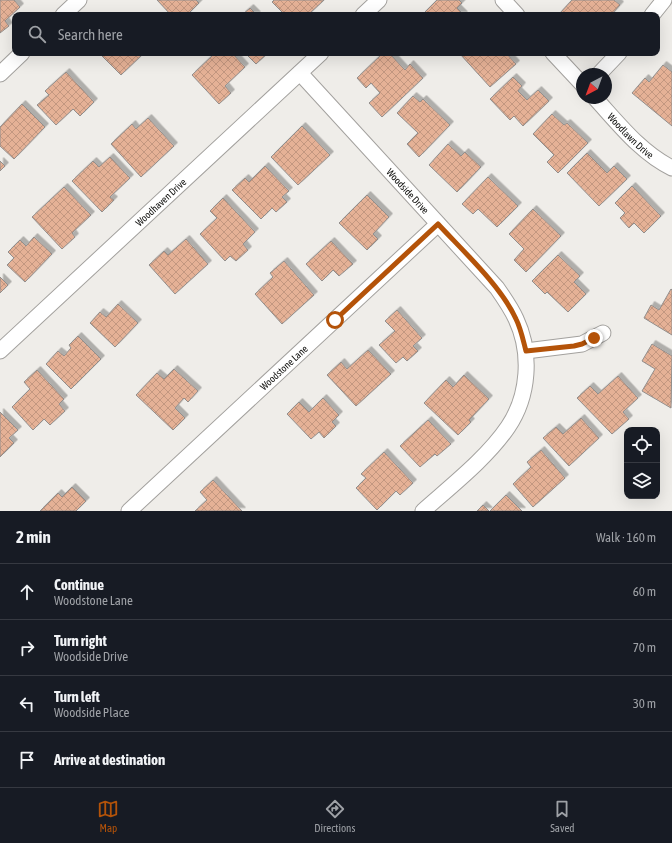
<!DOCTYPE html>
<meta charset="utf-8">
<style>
:root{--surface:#171b24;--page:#20242c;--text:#f1f3f6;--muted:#9ea1a6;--line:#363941;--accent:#b45309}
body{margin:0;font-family:"Asap Condensed",sans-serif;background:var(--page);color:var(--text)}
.controls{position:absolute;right:12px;bottom:12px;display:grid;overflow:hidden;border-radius:8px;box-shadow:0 4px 16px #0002}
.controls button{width:36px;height:36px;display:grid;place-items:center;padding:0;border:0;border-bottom:1px solid var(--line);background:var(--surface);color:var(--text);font:20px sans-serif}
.compass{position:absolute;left:576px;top:68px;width:36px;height:36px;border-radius:50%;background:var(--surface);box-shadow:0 4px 16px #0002;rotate:221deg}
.stop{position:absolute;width:12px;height:12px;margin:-9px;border:3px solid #b45309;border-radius:50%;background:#fff}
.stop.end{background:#b45309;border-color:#fff;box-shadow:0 1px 4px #0008}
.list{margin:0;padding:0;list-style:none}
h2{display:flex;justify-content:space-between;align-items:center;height:52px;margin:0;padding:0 16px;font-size:17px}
h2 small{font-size:13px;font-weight:400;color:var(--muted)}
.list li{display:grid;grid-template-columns:26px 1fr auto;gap:12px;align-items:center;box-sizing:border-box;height:56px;padding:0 16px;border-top:1px solid var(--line)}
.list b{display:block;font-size:15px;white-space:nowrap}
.list p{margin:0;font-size:13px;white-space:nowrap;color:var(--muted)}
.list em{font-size:13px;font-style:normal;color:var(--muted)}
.icon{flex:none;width:22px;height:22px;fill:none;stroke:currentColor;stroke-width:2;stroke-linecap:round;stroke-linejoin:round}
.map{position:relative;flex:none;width:672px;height:511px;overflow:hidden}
.search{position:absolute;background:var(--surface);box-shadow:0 4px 16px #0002;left:12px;right:12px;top:12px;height:44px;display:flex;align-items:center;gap:10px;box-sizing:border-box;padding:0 14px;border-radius:8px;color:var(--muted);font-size:15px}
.sheet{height:276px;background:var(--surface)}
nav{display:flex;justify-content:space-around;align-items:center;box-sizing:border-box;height:56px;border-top:1px solid var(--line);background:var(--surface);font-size:11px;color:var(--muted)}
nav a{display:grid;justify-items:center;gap:2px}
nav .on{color:var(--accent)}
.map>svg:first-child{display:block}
.building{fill:url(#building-cross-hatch);stroke:#928e8c;filter:url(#shadow)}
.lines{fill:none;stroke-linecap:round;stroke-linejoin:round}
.minor-casing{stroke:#a3a19e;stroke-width:17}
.minor{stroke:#fff;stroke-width:15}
.route{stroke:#b45309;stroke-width:5}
.labels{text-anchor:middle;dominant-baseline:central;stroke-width:3.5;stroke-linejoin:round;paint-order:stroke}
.street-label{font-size:10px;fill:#0f0f0d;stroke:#fff}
</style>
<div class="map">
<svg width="672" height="511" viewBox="0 0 672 511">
<defs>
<pattern id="building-cross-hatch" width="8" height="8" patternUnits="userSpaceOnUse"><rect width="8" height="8" fill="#e5b196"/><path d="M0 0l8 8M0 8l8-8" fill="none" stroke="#c39780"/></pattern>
<filter id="shadow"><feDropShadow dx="3.5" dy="-3.5" stdDeviation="0" flood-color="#0004"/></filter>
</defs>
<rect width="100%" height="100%" fill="#efede9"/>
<path class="building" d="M 0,0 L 14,0 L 20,7 L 5,21 L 9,26 L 0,33 Z
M 157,0 L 196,0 L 199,3 L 187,15 L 171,15 Z
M 274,0 L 324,0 L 308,15 L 285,15 L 272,2 Z
M 437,0 L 459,0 L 462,3 L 457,8 L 464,15 L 422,15 Z
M 572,0 L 614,0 L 620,5 L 611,15 L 561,15 L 559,14 Z
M 250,8 L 257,15 L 242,15 Z
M 99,53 L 144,53 L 121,75 Z
M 215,53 L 232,53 L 245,67 L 225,86 L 231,93 L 219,104 L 192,75 Z
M 245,53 L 268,53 L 256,64 Z
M 383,53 L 389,53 L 405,70 L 410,64 L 423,78 L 382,117 L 369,103 L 380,93 L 371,83 L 366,88 L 357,78 Z
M 461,53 L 506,53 L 516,64 L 490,87 L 460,54 Z
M 663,65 L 672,72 L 672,126 L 632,93 L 645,78 L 649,82 Z
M 66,72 L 94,102 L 80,116 L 73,109 L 56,125 L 37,105 L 49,95 L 45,91 Z
M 513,77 L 522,86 L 518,91 L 527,100 L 538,90 L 549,101 L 523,126 L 514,116 L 510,120 L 490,99 Z
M 413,96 L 420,102 L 423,99 L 450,125 L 419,157 L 407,144 L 418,133 L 397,113 Z
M 22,104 L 45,127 L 14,159 L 0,146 L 0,127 Z
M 552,114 L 564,125 L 567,123 L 588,143 L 558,173 L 547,162 L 554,155 L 533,134 Z
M 148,118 L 174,146 L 141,177 L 111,144 L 132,124 L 136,129 Z
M 302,126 L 330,155 L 298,185 L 271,157 Z
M 448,144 L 461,156 L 465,152 L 481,167 L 457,192 L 429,165 Z
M 587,153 L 607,173 L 614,166 L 627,179 L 599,206 L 567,173 Z
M 110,157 L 130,178 L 110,197 L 114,200 L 102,212 L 72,181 L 93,161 L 99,167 Z
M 0,161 L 5,166 L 0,171 Z
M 265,166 L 289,191 L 282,197 L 287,202 L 276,212 L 272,208 L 261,219 L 232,190 L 245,178 L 249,182 Z
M 488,177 L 518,206 L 497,227 L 478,209 L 473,214 L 462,204 Z
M 632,186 L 661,216 L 644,233 L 634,223 L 629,228 L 620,218 L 625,213 L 615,203 Z
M 64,187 L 91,215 L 72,233 L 75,237 L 62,249 L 32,217 Z
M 367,195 L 389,217 L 373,234 L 378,239 L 367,250 L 339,223 Z
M 223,198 L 255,232 L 243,244 L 248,250 L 236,261 L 230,256 L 225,261 L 200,234 L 217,218 L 210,211 Z
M 533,209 L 561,236 L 526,272 L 514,260 L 524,249 L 509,234 Z
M 34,237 L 52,254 L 25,282 L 7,265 L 14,258 L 8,252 L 20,240 L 26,246 Z
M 186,239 L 208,264 L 175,294 L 149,265 L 164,251 L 168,255 Z
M 331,241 L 353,264 L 339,276 L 333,270 L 322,281 L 306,264 Z
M 558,255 L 580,276 L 574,282 L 586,294 L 568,312 L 547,292 L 545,294 L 532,281 Z
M 284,261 L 314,295 L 282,324 L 255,294 L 273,277 L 270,273 Z
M 0,277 L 8,285 L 0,293 Z
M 671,289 L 672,290 L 672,335 L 644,318 L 651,305 L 659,310 Z
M 118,304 L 138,323 L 115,347 L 90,323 L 100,312 L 106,317 Z
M 397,310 L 422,338 L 413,346 L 418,351 L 407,361 L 403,357 L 396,363 L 379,345 L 395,331 L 385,321 Z
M 78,336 L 101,359 L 71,389 L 46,364 L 58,351 L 64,356 L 71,348 L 69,345 Z
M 652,344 L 672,356 L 671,408 L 642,391 L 655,369 L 642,361 Z
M 368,350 L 391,374 L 356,406 L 327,375 L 341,362 L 347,369 Z
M 174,369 L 198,391 L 188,402 L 184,398 L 175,408 L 185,418 L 173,430 L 136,395 L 157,373 L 164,379 Z
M 37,370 L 64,399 L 59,404 L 65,411 L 50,425 L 44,419 L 33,430 L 12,407 L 30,389 L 24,382 Z
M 464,375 L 489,399 L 469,420 L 471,422 L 458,435 L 424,403 L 446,380 L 453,387 Z
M 618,376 L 638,398 L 623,412 L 629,419 L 612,434 L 577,398 L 590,386 L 598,394 Z
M 323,398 L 339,415 L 332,422 L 336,426 L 324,438 L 319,432 L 311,439 L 287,414 L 299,402 L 309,412 Z
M 0,412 L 18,430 L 9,438 L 14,443 L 0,457 Z
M 581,418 L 599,438 L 569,466 L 543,438 L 556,427 L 563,434 Z
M 428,420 L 451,444 L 437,456 L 435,454 L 420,467 L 400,446 Z
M 541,450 L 565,478 L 533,507 L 513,484 L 531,467 L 527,462 Z
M 384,452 L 413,483 L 400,495 L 396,491 L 377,510 L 356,488 L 366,478 L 361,474 Z
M 213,480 L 242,511 L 195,511 L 207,500 L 200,492 Z
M 72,487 L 86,501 L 76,511 L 40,511 L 58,493 L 62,497 Z
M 506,495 L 522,511 L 490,511 Z
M 483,505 L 489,511 L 477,511 Z"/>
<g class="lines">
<defs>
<g id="minor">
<path d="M 503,0 L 517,15"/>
<path d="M 63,15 L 79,0"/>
<path d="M 363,15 L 379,0"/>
<path d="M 652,15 L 664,0"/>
<path d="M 553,53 L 582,84"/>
<path id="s1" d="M 300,73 L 497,288 C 504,298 511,308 516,319 C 532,353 529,396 508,427 C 487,458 451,486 423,511"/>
<path d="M 0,74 L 22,53"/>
<path d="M 599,74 L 619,53"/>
<path id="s2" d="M 595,98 C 618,123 641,153 672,168"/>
<path id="s3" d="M 0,351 L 321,53"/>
<path d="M 526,351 L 582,344 L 603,333"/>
<path id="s4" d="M 129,511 L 438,224"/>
</g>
</defs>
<use href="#minor" class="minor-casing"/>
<use href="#minor" class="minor"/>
</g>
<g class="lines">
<path class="route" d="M 335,320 L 438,224 C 463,251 501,286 516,319 C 521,329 523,340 526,351 L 574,346 L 582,344 L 594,338"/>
</g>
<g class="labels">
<g class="street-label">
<text stroke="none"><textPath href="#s2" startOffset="52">Woodlawn Drive</textPath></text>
<text stroke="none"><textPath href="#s1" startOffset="160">Woodside Drive</textPath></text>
<text stroke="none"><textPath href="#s3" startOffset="219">Woodhaven Drive</textPath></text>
<text stroke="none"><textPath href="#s4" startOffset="211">Woodstone Lane</textPath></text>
</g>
</g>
</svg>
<div class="controls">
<button><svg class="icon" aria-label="locate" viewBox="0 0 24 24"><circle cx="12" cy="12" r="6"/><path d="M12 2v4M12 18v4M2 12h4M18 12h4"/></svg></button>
<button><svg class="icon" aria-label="layers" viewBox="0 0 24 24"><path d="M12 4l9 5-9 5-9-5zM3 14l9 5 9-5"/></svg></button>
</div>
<svg class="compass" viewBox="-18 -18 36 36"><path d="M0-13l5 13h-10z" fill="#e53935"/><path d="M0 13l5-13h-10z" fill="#9ea1a6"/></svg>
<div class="stop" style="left:335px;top:320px"></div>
<div class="stop end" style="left:594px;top:338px"></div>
<div class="search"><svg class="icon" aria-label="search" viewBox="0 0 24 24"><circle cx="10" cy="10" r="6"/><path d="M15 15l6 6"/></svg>Search here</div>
</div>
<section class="sheet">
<h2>2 min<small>Walk · 160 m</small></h2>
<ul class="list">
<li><svg class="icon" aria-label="ahead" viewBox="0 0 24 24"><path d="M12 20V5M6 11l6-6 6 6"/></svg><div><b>Continue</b><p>Woodstone Lane</p></div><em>60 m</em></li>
<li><svg class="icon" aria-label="right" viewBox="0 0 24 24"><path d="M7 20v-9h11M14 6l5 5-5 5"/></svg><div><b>Turn right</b><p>Woodside Drive</p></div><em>70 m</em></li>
<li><svg class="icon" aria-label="left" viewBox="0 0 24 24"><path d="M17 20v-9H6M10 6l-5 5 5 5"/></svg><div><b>Turn left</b><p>Woodside Place</p></div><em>30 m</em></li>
<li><svg class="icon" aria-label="arrive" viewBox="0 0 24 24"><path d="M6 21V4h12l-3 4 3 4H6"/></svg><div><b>Arrive at destination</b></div></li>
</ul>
</section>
<nav>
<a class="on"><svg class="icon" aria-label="map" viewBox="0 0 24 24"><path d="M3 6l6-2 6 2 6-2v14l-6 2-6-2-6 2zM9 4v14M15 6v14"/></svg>Map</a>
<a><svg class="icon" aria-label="directions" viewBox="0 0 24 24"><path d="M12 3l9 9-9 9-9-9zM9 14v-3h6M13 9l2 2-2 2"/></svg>Directions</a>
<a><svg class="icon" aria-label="saved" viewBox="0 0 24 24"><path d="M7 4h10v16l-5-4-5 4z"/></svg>Saved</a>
</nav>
